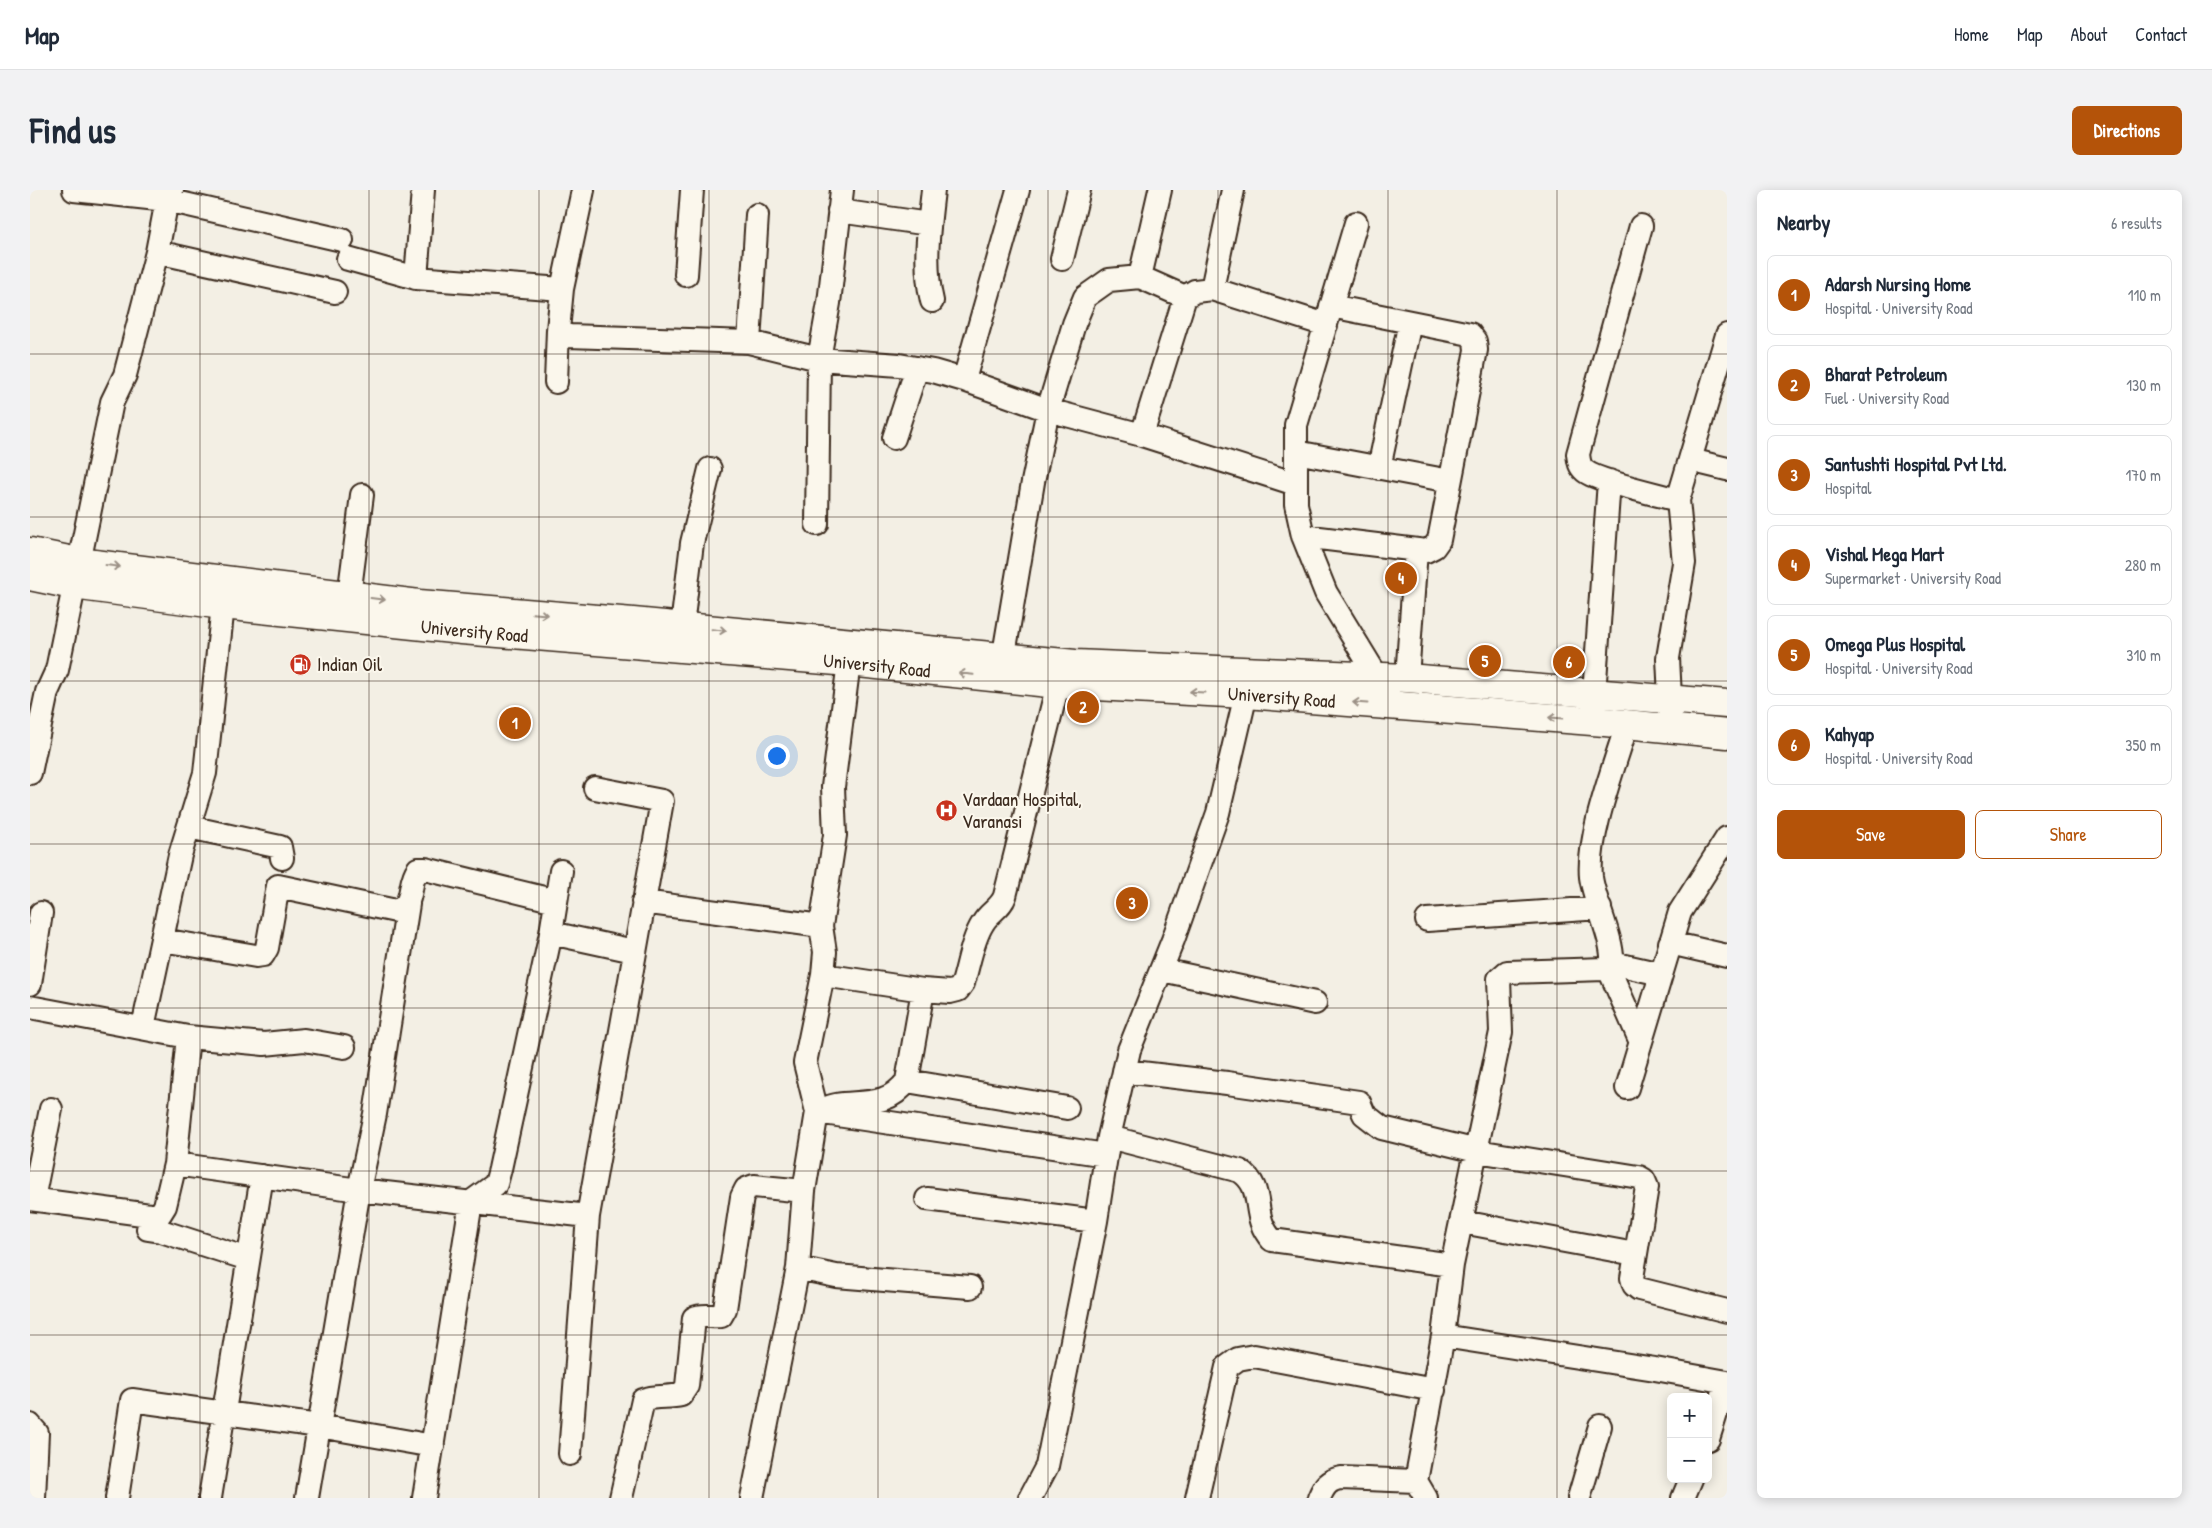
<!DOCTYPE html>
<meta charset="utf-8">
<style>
:root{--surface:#fff;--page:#f2f2f3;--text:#1f2937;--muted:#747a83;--line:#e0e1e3;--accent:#b45309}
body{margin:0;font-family:"Patrick Hand",sans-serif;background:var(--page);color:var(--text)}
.controls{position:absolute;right:15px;bottom:15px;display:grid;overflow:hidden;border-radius:8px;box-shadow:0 2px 12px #0003}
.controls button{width:45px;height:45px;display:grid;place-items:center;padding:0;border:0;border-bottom:1px solid var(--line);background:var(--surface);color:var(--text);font:25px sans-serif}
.you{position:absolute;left:746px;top:565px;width:18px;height:18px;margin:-12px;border:4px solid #fff;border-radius:50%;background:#1a73e8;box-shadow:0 0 0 8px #1a73e833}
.badge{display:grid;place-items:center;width:32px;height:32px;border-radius:50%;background:var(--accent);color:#fff;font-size:16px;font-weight:700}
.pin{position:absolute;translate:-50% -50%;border:2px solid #fff;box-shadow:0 1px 5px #0006}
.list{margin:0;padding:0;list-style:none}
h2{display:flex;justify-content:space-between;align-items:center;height:65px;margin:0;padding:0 20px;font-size:21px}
h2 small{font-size:16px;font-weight:400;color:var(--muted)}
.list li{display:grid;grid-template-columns:32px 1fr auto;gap:15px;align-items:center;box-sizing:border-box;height:80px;margin:0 10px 10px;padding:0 10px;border:1px solid var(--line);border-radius:8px}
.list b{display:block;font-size:19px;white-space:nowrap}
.list p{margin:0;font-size:16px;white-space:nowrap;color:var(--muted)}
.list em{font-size:16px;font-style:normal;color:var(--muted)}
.actions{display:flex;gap:10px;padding:15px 20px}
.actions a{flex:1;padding:11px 0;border:1px solid var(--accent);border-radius:8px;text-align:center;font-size:18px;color:var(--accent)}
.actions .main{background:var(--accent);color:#fff}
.map{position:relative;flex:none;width:1697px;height:1308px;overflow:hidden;border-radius:8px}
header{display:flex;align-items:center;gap:30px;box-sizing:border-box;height:70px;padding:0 25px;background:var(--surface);border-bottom:1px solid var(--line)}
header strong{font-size:24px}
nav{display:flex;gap:28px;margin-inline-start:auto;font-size:18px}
.intro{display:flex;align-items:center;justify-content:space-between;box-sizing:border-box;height:120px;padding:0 30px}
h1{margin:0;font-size:35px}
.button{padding:12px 22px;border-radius:8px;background:var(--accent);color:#fff;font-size:18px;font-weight:700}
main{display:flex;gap:30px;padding:0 30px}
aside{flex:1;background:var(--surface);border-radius:8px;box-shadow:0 2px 12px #0003}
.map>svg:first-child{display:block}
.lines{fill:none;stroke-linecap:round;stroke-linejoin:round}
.minor-casing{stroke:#3b2a1e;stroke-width:26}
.major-casing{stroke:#3b2a1e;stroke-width:31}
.minor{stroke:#fbf7ec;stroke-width:22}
.major{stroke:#fbf7ec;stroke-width:28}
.oneway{stroke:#9b9085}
.grid{fill:none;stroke:#3b2a1e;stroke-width:1;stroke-opacity:0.55}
.labels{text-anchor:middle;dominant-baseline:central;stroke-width:4;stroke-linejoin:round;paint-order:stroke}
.street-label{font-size:19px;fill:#3b2a1e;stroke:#fbf7ec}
.poi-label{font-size:19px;fill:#3b2a1e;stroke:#fbf7ec;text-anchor:start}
</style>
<header>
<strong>Map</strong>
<nav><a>Home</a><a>Map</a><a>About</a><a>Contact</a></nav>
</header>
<div class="intro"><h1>Find us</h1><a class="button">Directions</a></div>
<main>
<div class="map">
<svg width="1697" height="1308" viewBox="0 0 1697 1308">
<rect width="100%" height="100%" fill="#f3efe4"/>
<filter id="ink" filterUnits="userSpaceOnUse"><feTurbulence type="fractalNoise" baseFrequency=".02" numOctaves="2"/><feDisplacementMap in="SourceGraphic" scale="10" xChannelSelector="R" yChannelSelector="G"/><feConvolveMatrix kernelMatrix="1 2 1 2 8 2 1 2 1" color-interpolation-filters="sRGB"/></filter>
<g filter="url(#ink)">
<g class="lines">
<defs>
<path id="minor" d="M 44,0 L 137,10 L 312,50
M 553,0 L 532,99 L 528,140 L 538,146 L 719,152 L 789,169 L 869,175 L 903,181 L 934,190 L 1018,220 L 1112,245 L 1266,294
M 809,21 L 899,34
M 1326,33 L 1266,235 L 1266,314 L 1273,346 L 1296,403 L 1365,516
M 1611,36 L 1548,264 C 1549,271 1549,276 1555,281 C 1567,291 1630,305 1648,310 L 1654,373 L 1638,468 L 1641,527
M 127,62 L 305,102
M 318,69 L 386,88 L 532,99
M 1032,69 L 1049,0
M 656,85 L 662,0
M 1110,87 L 1130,0
M 386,88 L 393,0
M 1182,99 L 1203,0
M 902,111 C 893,74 899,37 903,0
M 719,152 L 727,25
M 934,190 L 988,0
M 526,192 L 528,140
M 1112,245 L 1155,107 L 1165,101 L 1182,99 L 1296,135
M 864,248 L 887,178
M 1266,262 L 1420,291
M 1660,270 L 1697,279
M 1349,278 L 1380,132
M 1648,310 L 1697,145
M 787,334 L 789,169 L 799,113 L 812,0
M 1273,346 L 1396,361 L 1404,357 L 1409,350 L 1446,160 L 1445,151 L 1440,144 L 1301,116
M 319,406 L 332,305
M 652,436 L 662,353 L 680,279
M 819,472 L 803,597 L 805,645 L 791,736 L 795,762 L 793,785 L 775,873 L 787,922 L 1076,965
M 971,482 L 1003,292 L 1018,220 L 1044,134 L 1055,107 L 1079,90 L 1110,87 L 1155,107
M 1377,488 L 1386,360
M 1563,519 L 1579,291
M 0,583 L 17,502 L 27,480 L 82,212 L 95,185 L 127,62 L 137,10 L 142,0
M 168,639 L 250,657 L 252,668
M 613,712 L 791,736
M 1397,730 L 1570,718
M 521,743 L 604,761
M 132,750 L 226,766 L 233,765 L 237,758 L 248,696 L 366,721 C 386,715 377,693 388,679 L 395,679 L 526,711
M 1640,753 L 1697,766
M 1582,773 L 1631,784
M 1578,777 L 1610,850
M 1132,780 L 1285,813
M 793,785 L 893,800
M 0,794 L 11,723
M 0,817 L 158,847 L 145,974
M 113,837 L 150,665 L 175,583 L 193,415
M 158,847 L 234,854 L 274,850 L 314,857
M 1094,881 L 1197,893 L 1329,912 L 1334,924 L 1352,938 L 1447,961 L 1609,987 L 1614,990 L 1617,997 L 1602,1088 L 1604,1095 L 1609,1099 L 1697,1121
M 877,891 L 1037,918
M 1597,898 L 1650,722 L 1697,648
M 1079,947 L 1210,981 C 1237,999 1219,1025 1242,1050 L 1422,1075
M 0,1009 L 120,1025 L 130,1024 L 135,1016 L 145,974 L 329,1000 L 558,1026
M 3,1009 L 21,919
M 897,1009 L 1066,1031
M 1432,1032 L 1605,1064
M 118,1039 L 131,1041 L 218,1069
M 768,1078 L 806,1086 L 940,1097
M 1413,1146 L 1625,1179 L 1697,1192
M 0,1235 L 7,1243 L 4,1308
M 1678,1249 L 1696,1192
M 540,1264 L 558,1026 L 632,611 L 565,598
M 1386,1291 L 1396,1308
M 87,1308 L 102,1210 L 289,1236 L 403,1256
M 180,1308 L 232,986
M 277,1308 L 329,1000 L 345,924 L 378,714
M 394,1308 L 441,1012 L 466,994 L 470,979 L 521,743 L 531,681
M 591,1308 L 613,1210 C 625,1205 638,1208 651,1205 L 657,1196 L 664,1128 C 672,1124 681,1127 691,1126 L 695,1119 L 712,1007 L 716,999 L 724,996 L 774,1001
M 722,1308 L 768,1078 L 774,1001 L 787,922 C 793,920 799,916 806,915 C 833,911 858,917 877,891 L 893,800 L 920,802 L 928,800 L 933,793 C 939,774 942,750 953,733 C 959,722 971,718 975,706 L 1032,478
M 1000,1308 L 1017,1276 L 1066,1031 L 1079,947 L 1099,860 L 1143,750 L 1188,623 L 1216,504
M 1167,1308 L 1197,1177 L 1208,1169 L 1224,1166 L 1404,1200
M 1289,1308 C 1294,1296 1298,1290 1311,1288 L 1386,1291 L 1413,1146 L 1422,1075 L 1471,842 L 1469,789 L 1477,782 L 1575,779 L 1582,773 C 1584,750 1564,711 1561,687 C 1557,646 1585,575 1597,534
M 1549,1308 L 1570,1236
M 1653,1308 L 1661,1289"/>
<g id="major">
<path d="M 0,362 L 48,372 L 389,414 L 603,432 L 1045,474 L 1377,488 L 1697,514"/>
<path id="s1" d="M 0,386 L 43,395 L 193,415 L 432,440 L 819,472 L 1028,494 L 1216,504 L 1575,532 L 1697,544"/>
</g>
</defs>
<use href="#minor" class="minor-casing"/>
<use href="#major" class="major-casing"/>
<use href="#minor" class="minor"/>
<use href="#major" class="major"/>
</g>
<defs><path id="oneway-shaft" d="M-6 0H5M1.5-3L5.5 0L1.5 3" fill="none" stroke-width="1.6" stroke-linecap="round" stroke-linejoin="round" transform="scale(1.25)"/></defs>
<g class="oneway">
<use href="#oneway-shaft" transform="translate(83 376) rotate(7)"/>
<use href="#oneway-shaft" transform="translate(348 409) rotate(7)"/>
<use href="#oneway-shaft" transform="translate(510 424) rotate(5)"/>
<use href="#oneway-shaft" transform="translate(689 440) rotate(6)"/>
<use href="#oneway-shaft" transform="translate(936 484) rotate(-174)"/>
<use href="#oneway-shaft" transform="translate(1167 502) rotate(-177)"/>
<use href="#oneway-shaft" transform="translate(1330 513) rotate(-176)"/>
<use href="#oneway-shaft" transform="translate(1526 528) rotate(-176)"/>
</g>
</g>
<path class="grid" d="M 170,0 L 170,1308M 339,0 L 339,1308M 509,0 L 509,1308M 679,0 L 679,1308M 848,0 L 848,1308M 1018,0 L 1018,1308M 1188,0 L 1188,1308M 1358,0 L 1358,1308M 1527,0 L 1527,1308M 0,164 L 1697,164M 0,327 L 1697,327M 0,491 L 1697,491M 0,654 L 1697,654M 0,818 L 1697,818M 0,981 L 1697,981M 0,1145 L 1697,1145"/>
<defs>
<symbol id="fuel-disc" viewBox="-11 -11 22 22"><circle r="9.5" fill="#c8321e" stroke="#fbf7ec"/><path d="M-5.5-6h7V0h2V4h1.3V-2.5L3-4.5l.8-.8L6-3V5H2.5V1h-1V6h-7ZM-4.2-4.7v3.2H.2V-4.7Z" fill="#fff"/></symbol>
<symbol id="hospital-disc" viewBox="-11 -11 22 22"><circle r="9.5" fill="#c8321e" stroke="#fbf7ec"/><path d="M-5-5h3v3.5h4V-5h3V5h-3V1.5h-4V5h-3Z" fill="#fff"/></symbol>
</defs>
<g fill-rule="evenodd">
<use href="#fuel-disc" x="258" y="462" width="25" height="25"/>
<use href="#hospital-disc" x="904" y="608" width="25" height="25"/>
</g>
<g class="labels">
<g class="street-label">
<text stroke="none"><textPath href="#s1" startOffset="448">University Road</textPath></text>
<text stroke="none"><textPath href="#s1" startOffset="852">University Road</textPath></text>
<text stroke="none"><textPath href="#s1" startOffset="1258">University Road</textPath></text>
</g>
<g class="poi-label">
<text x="287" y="474">Indian Oil</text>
<text x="932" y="609">Vardaan Hospital,<tspan x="932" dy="22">Varanasi</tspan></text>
</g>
</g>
</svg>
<div class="controls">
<button>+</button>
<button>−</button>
</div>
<div class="you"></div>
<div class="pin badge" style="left:485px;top:533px">1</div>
<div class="pin badge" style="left:1053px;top:517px">2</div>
<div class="pin badge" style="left:1102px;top:713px">3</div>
<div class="pin badge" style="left:1371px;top:388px">4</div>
<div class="pin badge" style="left:1455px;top:471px">5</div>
<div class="pin badge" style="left:1539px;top:472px">6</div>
</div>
<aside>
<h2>Nearby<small>6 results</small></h2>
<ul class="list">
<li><span class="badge">1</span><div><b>Adarsh Nursing Home</b><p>Hospital · University Road</p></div><em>110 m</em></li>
<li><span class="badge">2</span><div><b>Bharat Petroleum</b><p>Fuel · University Road</p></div><em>130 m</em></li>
<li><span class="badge">3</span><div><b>Santushti Hospital Pvt Ltd.</b><p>Hospital</p></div><em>170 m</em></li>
<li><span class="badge">4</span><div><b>Vishal Mega Mart</b><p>Supermarket · University Road</p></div><em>280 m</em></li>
<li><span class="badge">5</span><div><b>Omega Plus Hospital</b><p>Hospital · University Road</p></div><em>310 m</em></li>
<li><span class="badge">6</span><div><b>Kahyap</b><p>Hospital · University Road</p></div><em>350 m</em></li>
</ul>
<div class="actions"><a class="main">Save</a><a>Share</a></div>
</aside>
</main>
